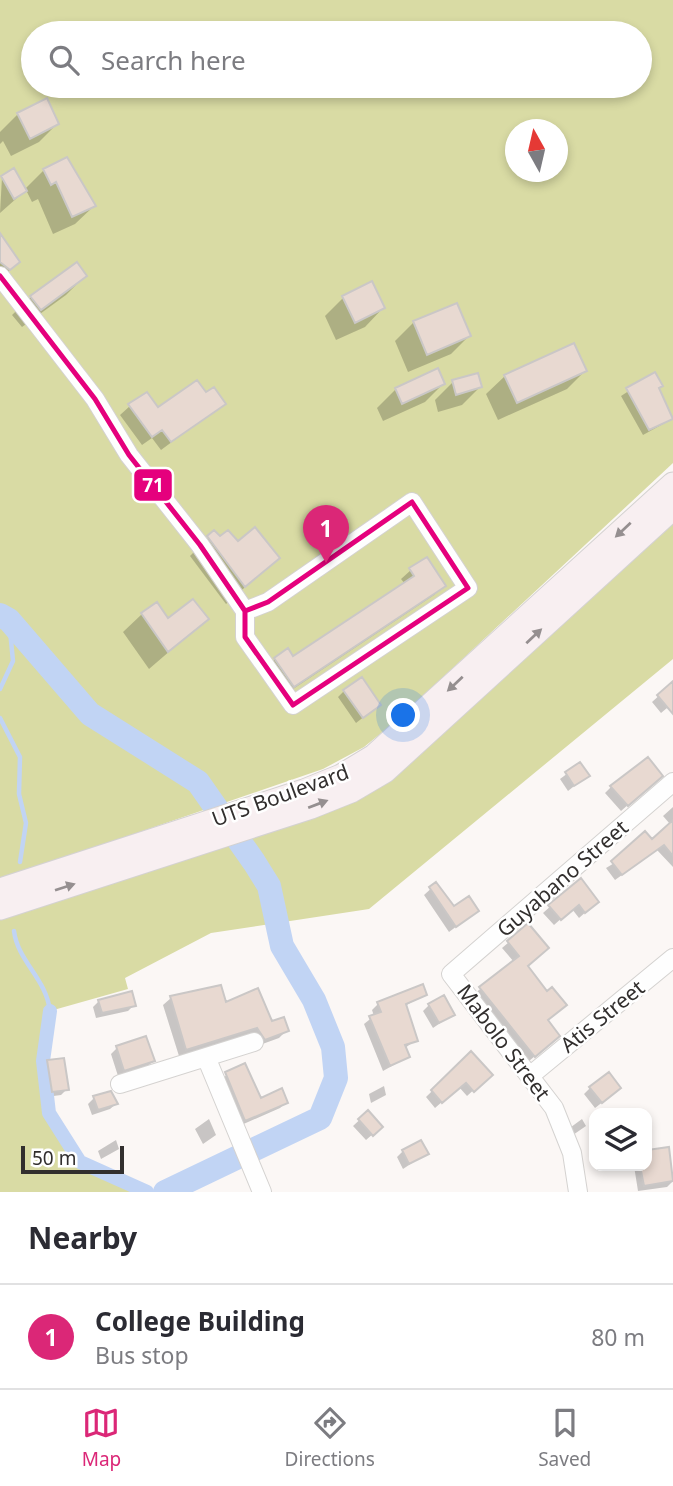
<!DOCTYPE html>
<style>
:root{--surface:#fff;--page:#f7f7f7;--text:#2b2b33;--muted:#7c7c81;--line:#e1e1e2;--accent:#db2777}
body{margin:0;font-family:"Noto Sans",sans-serif;background:var(--page);color:var(--text)}
.controls{position:absolute;right:21px;bottom:21px;display:grid;overflow:hidden;border-radius:14px;box-shadow:0 4px 10px #0003}
.controls button{width:63px;height:63px;display:grid;place-items:center;padding:0;border:0;border-bottom:2px solid var(--line);background:var(--surface);color:var(--text);font:35px sans-serif}
.compass{position:absolute;left:505px;top:119px;width:63px;height:63px;border-radius:50%;background:var(--surface);box-shadow:0 4px 10px #0003;rotate:352deg}
.scale{position:absolute;left:21px;bottom:18px;width:103px;box-sizing:border-box;padding-left:7px;border:4px solid #322f2e;border-top:0;font-size:19px;line-height:24px;white-space:nowrap;color:#322f2e;-webkit-text-stroke:5px #fff;paint-order:stroke}
.you{position:absolute;left:404px;top:716px;width:24px;height:24px;margin:-18px;border:5px solid #fff;border-radius:50%;background:#1a73e8;box-shadow:0 0 0 10px #1a73e833}
.badge{display:grid;place-items:center;width:46px;height:46px;border-radius:50%;background:var(--accent);color:#fff;font-size:23px;font-weight:700}
.pin{position:absolute;translate:-50% -58px;filter:drop-shadow(0 2px 4px #0008)}
.pin::after{content:'';position:absolute;top:37px;width:24px;height:21px;background:inherit;clip-path:polygon(0 0,100% 0,50% 100%)}
.list{margin:0;padding:0;list-style:none}
h2{display:flex;justify-content:space-between;align-items:center;height:91px;margin:0;padding:0 28px;font-size:30px}
h2 small{font-size:23px;font-weight:400;color:var(--muted)}
.list li{display:grid;grid-template-columns:46px 1fr auto;gap:21px;align-items:center;box-sizing:border-box;height:105px;padding:0 28px;border-top:2px solid var(--line)}
.list b{display:block;font-size:26px;white-space:nowrap}
.list p{margin:0;font-size:23px;white-space:nowrap;color:var(--muted)}
.list em{font-size:23px;font-style:normal;color:var(--muted)}
.icon{flex:none;width:38px;height:38px;fill:none;stroke:currentColor;stroke-width:2;stroke-linecap:round;stroke-linejoin:round}
.map{position:relative;flex:none;width:673px;height:1192px;overflow:hidden}
.search{position:absolute;background:var(--surface);box-shadow:0 4px 10px #0003;left:21px;right:21px;top:21px;height:77px;display:flex;align-items:center;gap:18px;box-sizing:border-box;padding:0 24px;border-radius:38px;color:var(--muted);font-size:26px}
.sheet{height:196px;background:var(--surface)}
nav{display:flex;justify-content:space-around;align-items:center;box-sizing:border-box;height:98px;border-top:2px solid var(--line);background:var(--surface);font-size:19px;color:var(--muted)}
nav a{display:grid;justify-items:center;gap:4px}
nav .on{color:var(--accent)}
.map>svg:first-child{display:block}
.forest{fill:#d9dba4;fill-rule:evenodd}
.shadow{fill:#0003}
.lines{fill:none;stroke-linecap:round;stroke-linejoin:round}
.stream{stroke:#c1d4f4;stroke-width:4.5}
.canal{stroke:#c1d4f4;stroke-width:14}
.river{stroke:#c1d4f4;stroke-width:24}
.building{fill:#e8d9d1;stroke:#cac7c6;stroke-width:2}
.minor-casing{stroke:#d4d2d0;stroke-width:20}
.major-casing{stroke:#d4d2d1;stroke-width:25}
.minor{stroke:#fefefe;stroke-width:18}
.major{stroke:#f8eff1;stroke-width:23}
.bus-1-casing{stroke:#fff;stroke-width:10}
.bus-1{stroke:#e5007d;stroke-width:5}
.oneway{fill:#958f90}
.labels{text-anchor:middle;dominant-baseline:central;stroke-width:5;stroke-linejoin:round;paint-order:stroke}
.street-label{font-size:21px;fill:#322f2e;stroke:#fff}
.line-badge{stroke:#fff;stroke-width:2.5}
.badge-label{font-size:19px;text-anchor:middle;font-weight:bold;fill:#fff}
</style>
<div class="map">
<svg width="673" height="1192" viewBox="0 0 673 1192">
<rect width="100%" height="100%" fill="#fbf7f5"/>
<path class="forest" d="M 0,0 L 673,0 L 673,463 L 396,721 L 364,747 L 323,769 L 0,880 ZM 33,33 L 640,33 L 640,86 L 33,86 ZM 516,130 L 558,130 L 558,172 L 516,172 Z
M 673,521 L 673,659 L 369,909 L 211,933 L 125,978 L 128,989 L 50,1011 L 43,1061 L 49,1113 L 80,1162 L 147,1192 L 0,1192 L 0,920 L 315,817 Z"/>
<path class="shadow" d="M 18,114 L 57,124 L 39,142 L 11,156 L 3,141 L 0,144 L 0,132 Z
M 66,159 L 94,206 L 75,224 L 53,234 L 38,199 L 32,202 L 26,190 L 0,213 L 2,177 L 24,190 L 44,170 Z
M 0,243 L 18,262 L 0,280 Z
M 77,264 L 85,276 L 66,295 L 22,327 L 12,315 L 31,297 Z
M 343,298 L 383,308 L 365,327 L 336,340 L 325,316 Z
M 414,322 L 469,336 L 451,354 L 408,372 L 395,341 Z
M 585,371 L 567,389 L 498,420 L 486,394 L 505,376 Z
M 655,374 L 661,386 L 658,389 L 672,419 L 643,435 L 621,396 Z
M 453,382 L 480,387 L 462,405 L 438,412 L 435,400 Z
M 443,384 L 425,402 L 383,421 L 377,408 L 396,389 Z
M 206,395 L 223,404 L 161,450 L 152,438 L 142,445 L 120,415 L 130,406 L 157,409 Z
M 209,537 L 237,544 L 278,558 L 226,604 L 190,556 Z
M 411,570 L 444,586 L 434,595 L 284,695 L 265,669 L 275,659 L 288,651 L 293,658 L 405,584 L 401,579 Z
M 142,614 L 167,621 L 207,619 L 149,669 L 123,632 Z
M 673,683 L 673,703 L 661,713 L 652,702 Z
M 344,691 L 379,705 L 356,723 L 338,697 Z
M 580,764 L 588,775 L 568,791 L 560,779 Z
M 654,782 L 621,811 L 605,793 L 611,787 Z
M 673,807 L 673,867 L 657,850 L 615,880 L 606,868 L 651,841 L 670,824 L 663,816 Z
M 580,880 L 597,902 L 579,918 L 572,909 L 554,925 L 543,913 Z
M 435,885 L 454,908 L 477,911 L 449,932 L 424,895 Z
M 528,926 L 526,967 L 552,1042 L 529,1061 L 474,994 L 514,962 L 502,948 Z
M 425,994 L 405,1006 L 416,1040 L 405,1048 L 408,1057 L 383,1071 L 364,1024 L 374,1016 L 372,1010 L 378,1004 Z
M 171,998 L 225,1004 L 287,1030 L 279,1038 L 257,1046 L 179,1056 L 163,1005 Z
M 99,1001 L 134,1005 L 128,1011 L 96,1018 L 93,1007 Z
M 429,1005 L 452,1015 L 433,1028 L 423,1011 Z
M 117,1048 L 153,1061 L 147,1067 L 118,1076 L 111,1054 Z
M 471,1053 L 490,1075 L 467,1096 L 459,1087 L 435,1108 L 426,1097 Z
M 48,1062 L 67,1089 L 61,1095 L 46,1097 L 42,1068 Z
M 244,1065 L 260,1100 L 286,1102 L 280,1108 L 239,1126 L 219,1080 Z
M 384,1086 L 386,1095 L 371,1103 L 369,1094 Z
M 590,1088 L 613,1094 L 595,1108 L 584,1094 Z
M 94,1098 L 116,1104 L 110,1109 L 92,1115 L 88,1104 Z
M 367,1113 L 381,1127 L 366,1140 L 353,1126 Z
M 209,1119 L 216,1135 L 203,1144 L 195,1129 Z
M 582,1119 L 586,1126 L 570,1137 L 567,1130 Z
M 116,1140 L 119,1149 L 101,1159 L 98,1151 Z
M 668,1149 L 673,1181 L 667,1187 L 638,1191 L 634,1166 L 647,1166 L 647,1152 Z
M 403,1151 L 427,1153 L 403,1169 L 397,1157 Z"/>
<g class="lines">
<path class="stream" d="M 0,689 L 13,661 L 9,620
M 0,718 L 20,757 L 19,794 L 26,823 L 20,862
M 14,931 C 18,962 46,978 50,1011"/>
<path class="canal" d="M 50,1011 L 43,1061 L 49,1113 L 80,1162 L 147,1192"/>
<path class="river" d="M 0,615 L 9,620 L 90,714 L 198,782 L 254,862 L 269,886 L 282,946 L 314,1000 L 333,1047 L 336,1078 L 320,1118 L 165,1192"/>
</g>
<path class="building" d="M 47,98 L 59,124 L 30,139 L 17,113 Z
M 67,157 L 96,206 L 72,217 L 56,182 L 51,185 L 43,169 Z
M 14,168 L 27,191 L 14,199 L 1,176 Z
M 0,233 L 20,262 L 10,270 L 0,262 Z
M 77,262 L 87,276 L 41,310 L 30,296 Z
M 372,281 L 385,308 L 355,323 L 342,296 Z
M 457,303 L 471,336 L 427,355 L 413,321 Z
M 574,343 L 587,371 L 517,403 L 504,375 Z
M 438,368 L 445,384 L 402,404 L 395,388 Z
M 655,372 L 663,386 L 659,388 L 673,419 L 649,430 L 626,388 Z
M 478,373 L 482,387 L 456,395 L 452,380 Z
M 197,380 L 206,392 L 214,387 L 226,404 L 171,442 L 162,430 L 152,437 L 128,404 L 147,392 L 158,407 Z
M 255,527 L 280,558 L 245,587 L 207,536 L 214,530 L 220,536 L 228,530 L 238,541 Z
M 427,557 L 446,586 L 294,687 L 274,658 L 288,648 L 293,656 L 414,576 L 409,568 Z
M 193,599 L 209,619 L 168,652 L 141,613 L 157,602 L 168,618 Z
M 362,677 L 381,705 L 363,718 L 343,690 Z
M 673,681 L 673,714 L 657,695 Z
M 648,757 L 663,776 L 628,806 L 610,786 Z
M 580,762 L 590,776 L 574,786 L 565,772 Z
M 673,820 L 673,856 L 664,845 L 622,875 L 611,861 L 645,831 L 652,839 Z
M 581,878 L 599,902 L 585,913 L 579,905 L 561,920 L 548,905 Z
M 436,882 L 454,906 L 469,896 L 479,911 L 456,927 L 429,887 Z
M 528,923 L 549,948 L 528,966 L 547,991 L 552,987 L 567,1005 L 548,1020 L 560,1036 L 535,1057 L 479,987 L 519,956 L 507,941 Z
M 423,984 L 427,995 L 406,1004 L 418,1041 L 405,1045 L 410,1057 L 390,1066 L 369,1016 L 381,1012 L 377,1002 Z
M 221,985 L 226,1002 L 258,988 L 272,1021 L 284,1017 L 289,1031 L 265,1040 L 257,1028 L 186,1050 L 170,996 Z
M 132,991 L 136,1006 L 102,1013 L 98,1000 Z
M 444,995 L 455,1015 L 439,1023 L 428,1004 Z
M 146,1036 L 155,1061 L 124,1071 L 116,1046 Z
M 471,1051 L 493,1075 L 474,1092 L 466,1083 L 442,1103 L 431,1090 Z
M 64,1058 L 69,1090 L 52,1092 L 47,1060 Z
M 245,1063 L 261,1098 L 282,1088 L 288,1103 L 245,1121 L 225,1072 Z
M 609,1072 L 621,1088 L 602,1103 L 589,1087 Z
M 111,1091 L 118,1104 L 98,1110 L 93,1096 Z
M 368,1110 L 383,1127 L 373,1136 L 358,1119 Z
M 421,1140 L 429,1154 L 409,1164 L 402,1150 Z
M 669,1147 L 673,1181 L 644,1186 L 640,1166 L 647,1166 L 647,1150 Z"/>
<g class="lines">
<defs>
<path id="minor" d="M 0,276 L 95,399 L 129,455 L 200,545 L 245,611 L 245,637 L 293,705 L 468,588 L 412,502 L 268,602 L 245,611
M 206,1057 L 262,1192
M 531,1075 L 673,958
M 120,1084 L 254,1042
M 578,1192 L 572,1153 L 554,1108 L 451,974 L 673,782"/>
<path id="major" d="M 0,890 L 304,791 L 341,776 L 374,756 L 673,484
M 0,908 L 311,807 L 351,791 L 385,771 L 673,508"/>
</defs>
<use href="#minor" class="minor-casing"/>
<use href="#major" class="major-casing"/>
<use href="#minor" class="minor"/>
<use href="#major" class="major"/>
<defs>
<path id="bus-1" d="M 0,276 L 95,399 L 129,455 L 200,545 L 245,611 L 245,637 L 293,705 L 468,588 L 412,502 L 268,602 L 245,611"/>
</defs>
<use href="#bus-1" class="bus-1-casing"/>
<use href="#bus-1" class="bus-1"/>
</g>
<defs><path id="oneway-solid" d="M-6-.8H1V-3.2L6.5 0L1 3.2V.8H-6Z" transform="scale(1.75)"/></defs>
<g class="oneway">
<use href="#oneway-solid" transform="translate(623 530) rotate(137)"/>
<use href="#oneway-solid" transform="translate(534 636) rotate(-43)"/>
<use href="#oneway-solid" transform="translate(455 684) rotate(137)"/>
<use href="#oneway-solid" transform="translate(318 804) rotate(-21)"/>
<use href="#oneway-solid" transform="translate(65 887) rotate(-18)"/>
</g>
<g class="labels">
<g class="street-label">
<text transform="translate(280 795) rotate(-20)">UTS Boulevard</text>
<text transform="translate(562 878) rotate(-41)">Guyabano Street</text>
<text transform="translate(602 1016) rotate(-39)">Atis Street</text>
<text transform="translate(504 1042) rotate(53)">Mabolo Street</text>
</g>
</g>
<rect class="line-badge" x="133" y="468" width="40" height="34" rx="7" fill="#e5007d"/>
<g class="badge-label">
<text x="153" y="492">71</text>
</g>
</svg>
<div class="controls">
<button><svg class="icon" aria-label="layers" viewBox="0 0 24 24"><path d="M12 4l9 5-9 5-9-5zM3 14l9 5 9-5"/></svg></button>
</div>
<svg class="compass" viewBox="-18 -18 36 36"><path d="M0-13l5 13h-10z" fill="#e53935"/><path d="M0 13l5-13h-10z" fill="#7c7c81"/></svg>
<div class="scale">50 m</div>
<div class="you"></div>
<div class="pin badge" style="left:326px;top:563px">1</div>
<div class="search"><svg class="icon" aria-label="search" viewBox="0 0 24 24"><circle cx="10" cy="10" r="6"/><path d="M15 15l6 6"/></svg>Search here</div>
</div>
<section class="sheet">
<h2>Nearby<small></small></h2>
<ul class="list">
<li><span class="badge">1</span><div><b>College Building</b><p>Bus stop</p></div><em>80 m</em></li>
</ul>
</section>
<nav>
<a class="on"><svg class="icon" aria-label="map" viewBox="0 0 24 24"><path d="M3 6l6-2 6 2 6-2v14l-6 2-6-2-6 2zM9 4v14M15 6v14"/></svg>Map</a>
<a><svg class="icon" aria-label="directions" viewBox="0 0 24 24"><path d="M12 3l9 9-9 9-9-9zM9 14v-3h6M13 9l2 2-2 2"/></svg>Directions</a>
<a><svg class="icon" aria-label="saved" viewBox="0 0 24 24"><path d="M7 4h10v16l-5-4-5 4z"/></svg>Saved</a>
</nav>
